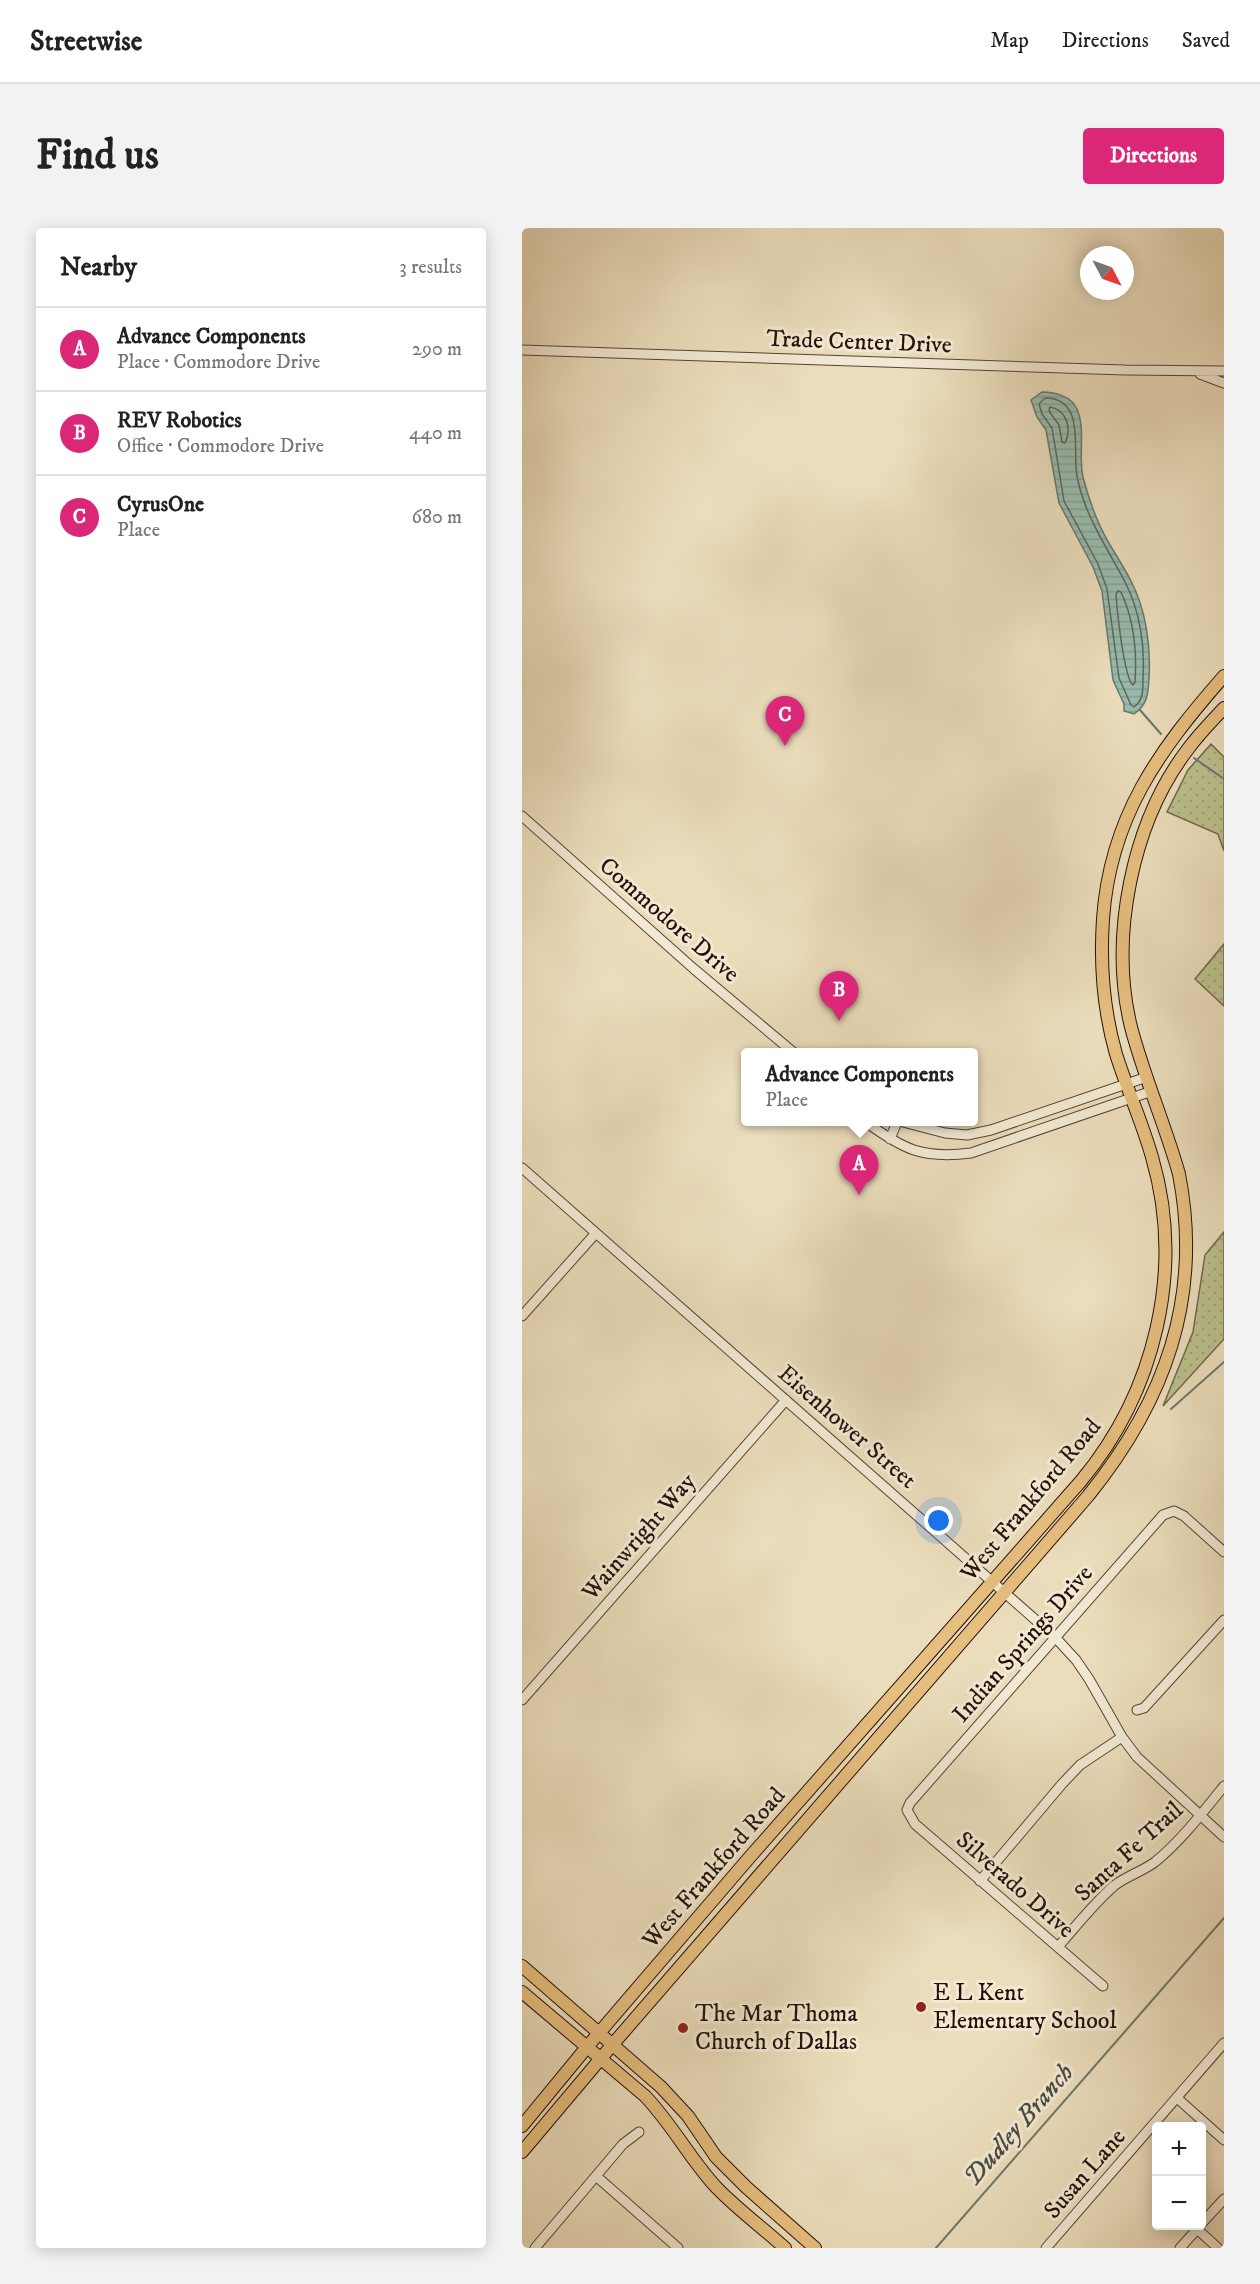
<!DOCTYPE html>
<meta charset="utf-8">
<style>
:root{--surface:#fff;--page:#f2f2f2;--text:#222;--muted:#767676;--line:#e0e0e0;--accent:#db2777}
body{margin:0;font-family:"IM FELL DW Pica",serif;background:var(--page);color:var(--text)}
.controls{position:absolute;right:18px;bottom:18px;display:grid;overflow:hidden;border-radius:6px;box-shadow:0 3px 15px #0003}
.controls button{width:54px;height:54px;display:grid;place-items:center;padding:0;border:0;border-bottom:2px solid var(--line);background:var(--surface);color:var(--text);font:30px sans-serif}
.compass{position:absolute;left:558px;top:18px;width:54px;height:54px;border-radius:50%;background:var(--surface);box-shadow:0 3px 15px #0003;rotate:131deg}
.you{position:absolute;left:417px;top:1293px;width:21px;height:21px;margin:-15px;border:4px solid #fff;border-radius:50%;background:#1a73e8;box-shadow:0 0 0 9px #1a73e833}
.badge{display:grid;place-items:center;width:39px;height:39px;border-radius:50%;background:var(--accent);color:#fff;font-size:20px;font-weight:700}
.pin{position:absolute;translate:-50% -50px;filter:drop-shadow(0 2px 3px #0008)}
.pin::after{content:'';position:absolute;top:32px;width:21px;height:18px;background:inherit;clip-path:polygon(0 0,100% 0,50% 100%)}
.popup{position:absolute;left:219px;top:820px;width:237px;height:78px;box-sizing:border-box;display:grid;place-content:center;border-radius:6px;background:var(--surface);filter:drop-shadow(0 2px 4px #0005);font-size:20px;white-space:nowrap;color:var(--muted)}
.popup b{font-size:22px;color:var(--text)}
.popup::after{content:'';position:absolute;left:50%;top:100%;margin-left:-12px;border:12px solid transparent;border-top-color:var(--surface)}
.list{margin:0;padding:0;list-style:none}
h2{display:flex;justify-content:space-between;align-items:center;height:78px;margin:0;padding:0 24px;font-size:26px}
h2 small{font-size:20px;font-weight:400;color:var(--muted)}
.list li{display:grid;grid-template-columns:39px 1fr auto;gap:18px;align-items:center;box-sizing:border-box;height:84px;padding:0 24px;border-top:2px solid var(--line)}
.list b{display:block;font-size:22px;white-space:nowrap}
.list p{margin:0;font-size:20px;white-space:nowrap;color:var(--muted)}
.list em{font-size:20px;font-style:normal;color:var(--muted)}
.map{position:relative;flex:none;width:702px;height:2020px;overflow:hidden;border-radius:6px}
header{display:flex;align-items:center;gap:36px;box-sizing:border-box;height:84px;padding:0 30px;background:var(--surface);border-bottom:2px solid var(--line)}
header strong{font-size:28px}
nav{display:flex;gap:33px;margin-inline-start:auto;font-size:21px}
.intro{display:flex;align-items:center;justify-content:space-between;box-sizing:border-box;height:144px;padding:0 36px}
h1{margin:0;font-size:42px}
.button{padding:15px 27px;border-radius:6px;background:var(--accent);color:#fff;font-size:21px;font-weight:700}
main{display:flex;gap:36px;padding:0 36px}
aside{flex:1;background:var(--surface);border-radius:6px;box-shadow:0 3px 15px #0003}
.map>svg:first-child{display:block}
.grass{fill:url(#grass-dots);stroke:#6f684c;stroke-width:1.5}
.water{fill:url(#water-rules);stroke:#69786d;stroke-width:1.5}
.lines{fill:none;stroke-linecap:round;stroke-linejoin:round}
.shore{stroke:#5e665c;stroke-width:1.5}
.stream{stroke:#69786d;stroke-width:2}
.minor-casing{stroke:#554436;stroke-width:11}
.major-casing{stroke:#231109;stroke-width:14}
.minor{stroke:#f2e9d3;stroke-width:9}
.major{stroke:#e6be7e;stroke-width:12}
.poi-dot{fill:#8f2418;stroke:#f2e9d3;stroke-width:2}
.labels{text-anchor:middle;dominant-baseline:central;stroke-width:6;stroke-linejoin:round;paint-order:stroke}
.street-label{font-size:24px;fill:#231109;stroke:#f2e9d3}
.poi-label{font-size:24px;fill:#231109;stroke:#f2e9d3;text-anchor:start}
.water-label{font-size:26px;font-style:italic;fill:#4c4d43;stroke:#f2e9d3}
</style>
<header>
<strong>Streetwise</strong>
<nav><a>Map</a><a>Directions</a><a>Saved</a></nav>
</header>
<div class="intro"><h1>Find us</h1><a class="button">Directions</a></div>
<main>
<aside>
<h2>Nearby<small>3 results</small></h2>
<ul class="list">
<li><span class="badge">A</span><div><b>Advance Components</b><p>Place · Commodore Drive</p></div><em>290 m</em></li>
<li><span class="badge">B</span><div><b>REV Robotics</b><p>Office · Commodore Drive</p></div><em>440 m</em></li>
<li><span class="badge">C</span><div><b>CyrusOne</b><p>Place</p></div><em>680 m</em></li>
</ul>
</aside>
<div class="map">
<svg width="702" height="2020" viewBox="0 0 702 2020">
<defs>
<pattern id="grass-dots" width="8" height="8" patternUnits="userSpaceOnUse" patternTransform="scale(1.5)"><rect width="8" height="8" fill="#bbc08e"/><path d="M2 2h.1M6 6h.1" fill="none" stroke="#a0a479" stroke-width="1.8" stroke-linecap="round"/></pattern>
<pattern id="water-rules" width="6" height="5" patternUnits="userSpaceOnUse" patternTransform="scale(1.5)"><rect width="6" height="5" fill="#98bcaf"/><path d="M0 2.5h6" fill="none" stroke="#83a195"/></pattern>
</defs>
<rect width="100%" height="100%" fill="#ebddbc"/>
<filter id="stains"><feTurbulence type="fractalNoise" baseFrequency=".00333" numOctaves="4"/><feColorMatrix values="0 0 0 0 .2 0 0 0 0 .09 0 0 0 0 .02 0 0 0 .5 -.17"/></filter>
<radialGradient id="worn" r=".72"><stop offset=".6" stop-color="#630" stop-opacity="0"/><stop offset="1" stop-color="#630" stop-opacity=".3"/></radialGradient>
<path class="grass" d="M 689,516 L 702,529 L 702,623 L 696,606 L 645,584 L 666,542 Z
M 702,716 L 702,778 L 673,751 Z
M 702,1004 L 702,1111 L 641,1178 L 671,1104 L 683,1027 Z"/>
<path class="water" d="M 520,164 C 533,164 549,168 555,181 C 564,202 556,227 561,249 C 567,272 576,297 588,317 C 595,329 603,341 609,353 C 624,382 629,418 627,451 C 626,467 625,477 612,486 L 602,483 L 602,476 L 591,452 L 580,363 L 571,339 L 537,275 L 524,202 L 515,189 L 509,172 Z"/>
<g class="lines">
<path class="shore" d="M 523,170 C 564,170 550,221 555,248 C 562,287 586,321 604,356 C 618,384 623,418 621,449 C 621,460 622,472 612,479 L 609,477 L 597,450 L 585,361 L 576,336 L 542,273 L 530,200 L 520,186 L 517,176 Z
M 528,179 C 545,182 550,201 543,215 L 540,214 L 537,197 L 527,183 Z
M 596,363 L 599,364 C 612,392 615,424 613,454 L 611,457 C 602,450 595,382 594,366 Z"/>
<path class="stream" d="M 618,482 L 639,506
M 672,530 L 702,551
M 649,1181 L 702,1134
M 414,2020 L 702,1690"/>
<defs>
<path id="minor" d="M 0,122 L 603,142 L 702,143
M 678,146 L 702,155
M 0,588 L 172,741 L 271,824
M 344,894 C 382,922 401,931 449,925 L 630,863
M 381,894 L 423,905 L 445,907 L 469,902 L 625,849
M 368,911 L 375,894
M 0,940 L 533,1409 L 554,1432 L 567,1451 L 600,1509 L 615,1529 L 702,1609
M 0,1088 L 74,1005
M 0,1472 L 264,1172
M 615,1482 L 622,1480 L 702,1392
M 458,1653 L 540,1556 L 558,1537 L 600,1509
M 536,1719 C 554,1698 572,1675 593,1657 C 605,1648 621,1643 633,1634 C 658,1614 682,1583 702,1558
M 581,1758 L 393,1596 L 385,1582 L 388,1575 L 641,1287 L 652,1283 L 662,1288 L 702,1324
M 655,1870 L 702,1912
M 74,1948 L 156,2020
M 680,1995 L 702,1971
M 675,2001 L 696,2020
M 13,2020 L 101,1916 L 117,1904
M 524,2020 L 702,1815
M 658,2020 L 678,1998"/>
<path id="major" d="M 0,1738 L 139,1859 L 166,1888 L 194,1929 L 224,1959 L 293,2020
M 0,1764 L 123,1868 C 150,1896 168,1931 194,1959 C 215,1981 241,2000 263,2020
M 0,1898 L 65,1819 L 227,1630 L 559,1253 C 633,1164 663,1042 630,929 C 620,894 605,861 594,826 C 582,784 578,735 581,691 C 588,589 637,522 702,448
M 0,1924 L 91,1816 L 566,1268 C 643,1173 681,1069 657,946 C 643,896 622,849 609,799 C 587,709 610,594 666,521 C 677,506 690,493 702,480"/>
</defs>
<use href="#minor" class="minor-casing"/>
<use href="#major" class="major-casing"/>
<use href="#minor" class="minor"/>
<use href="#major" class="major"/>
</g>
<g class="poi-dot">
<circle cx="399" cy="1779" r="6"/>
<circle cx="161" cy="1800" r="6"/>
</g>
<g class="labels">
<g class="street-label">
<text transform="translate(337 114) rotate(2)">Trade Center Drive</text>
<text transform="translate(147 692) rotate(41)">Commodore Drive</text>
<text transform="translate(325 1199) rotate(41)">Eisenhower Street</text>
<text transform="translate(509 1272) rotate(-50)">West Frankford Road</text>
<text transform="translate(117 1309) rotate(-49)">Wainwright Way</text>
<text transform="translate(501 1416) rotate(-49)">Indian Springs Drive</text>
<text transform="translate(607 1624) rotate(-42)">Santa Fe Trail</text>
<text transform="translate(192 1640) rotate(-49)">West Frankford Road</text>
<text transform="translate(493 1657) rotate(41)">Silverado Drive</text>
<text transform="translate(563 1946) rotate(-49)">Susan Lane</text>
</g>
<g class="poi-label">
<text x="411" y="1765">E L Kent<tspan x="411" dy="28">Elementary School</tspan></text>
<text x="173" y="1786">The Mar Thoma<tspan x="173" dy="28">Church of Dallas</tspan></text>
</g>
<g class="water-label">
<text transform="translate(497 1897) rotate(-49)">Dudley Branch</text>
</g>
</g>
<rect width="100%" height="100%" filter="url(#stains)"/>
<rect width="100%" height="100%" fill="url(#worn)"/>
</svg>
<div class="controls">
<button>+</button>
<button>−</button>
</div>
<svg class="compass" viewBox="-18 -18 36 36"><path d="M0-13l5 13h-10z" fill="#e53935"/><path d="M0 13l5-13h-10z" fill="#767676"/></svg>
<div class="you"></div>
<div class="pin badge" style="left:337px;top:967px">A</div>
<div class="popup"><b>Advance Components</b>Place</div>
<div class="pin badge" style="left:317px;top:793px">B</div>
<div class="pin badge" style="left:263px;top:518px">C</div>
</div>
</main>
